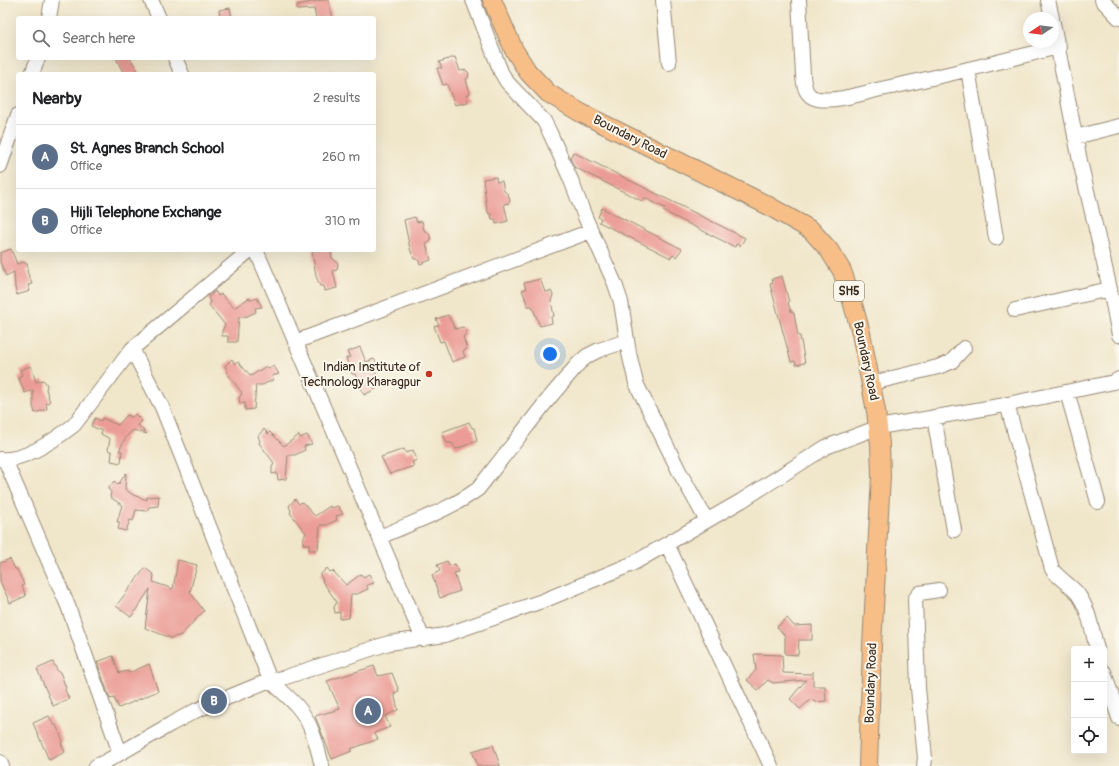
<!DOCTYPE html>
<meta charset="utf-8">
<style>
:root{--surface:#fff;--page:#f6f6f6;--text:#202124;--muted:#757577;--line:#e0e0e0;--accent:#b45309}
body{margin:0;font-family:Pangolin,sans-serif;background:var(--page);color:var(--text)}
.controls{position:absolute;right:12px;bottom:12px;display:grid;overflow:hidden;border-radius:4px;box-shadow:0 4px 16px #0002}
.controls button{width:36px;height:36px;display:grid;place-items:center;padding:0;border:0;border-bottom:1px solid var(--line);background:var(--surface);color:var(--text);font:20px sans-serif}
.compass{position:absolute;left:1023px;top:12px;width:36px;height:36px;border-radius:50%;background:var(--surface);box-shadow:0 4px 16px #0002;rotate:257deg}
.you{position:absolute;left:550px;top:354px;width:14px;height:14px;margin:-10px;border:3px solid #fff;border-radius:50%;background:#1a73e8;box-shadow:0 0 0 6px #1a73e833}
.badge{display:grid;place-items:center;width:26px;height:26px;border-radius:50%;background:var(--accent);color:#fff;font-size:13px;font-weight:700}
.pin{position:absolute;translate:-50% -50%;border:2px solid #fff;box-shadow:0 1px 4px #0006}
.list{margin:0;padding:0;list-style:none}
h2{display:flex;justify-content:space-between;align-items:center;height:52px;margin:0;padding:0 16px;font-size:17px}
h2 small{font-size:13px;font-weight:400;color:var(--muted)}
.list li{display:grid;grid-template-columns:26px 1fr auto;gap:12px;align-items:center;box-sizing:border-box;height:64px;padding:0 16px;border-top:1px solid var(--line)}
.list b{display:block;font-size:15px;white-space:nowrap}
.list p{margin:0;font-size:13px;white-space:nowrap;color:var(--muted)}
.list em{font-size:13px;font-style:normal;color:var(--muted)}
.icon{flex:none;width:22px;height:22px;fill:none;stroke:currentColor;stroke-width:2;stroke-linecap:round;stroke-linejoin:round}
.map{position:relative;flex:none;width:1119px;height:766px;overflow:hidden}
.search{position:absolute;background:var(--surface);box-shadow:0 4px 16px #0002;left:16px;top:16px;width:360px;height:44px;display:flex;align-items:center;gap:10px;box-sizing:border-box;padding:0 14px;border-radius:4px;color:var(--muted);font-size:15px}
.panel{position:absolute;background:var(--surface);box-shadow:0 4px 16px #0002;left:16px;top:72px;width:360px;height:180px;border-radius:4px}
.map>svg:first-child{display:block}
.building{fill:#eb9c96}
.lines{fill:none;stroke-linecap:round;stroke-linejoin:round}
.minor-casing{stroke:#968874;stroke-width:16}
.major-casing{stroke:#968874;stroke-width:20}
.minor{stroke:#fff;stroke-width:14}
.major{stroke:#f7be88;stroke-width:18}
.poi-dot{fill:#c8321e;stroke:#fbf7ec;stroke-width:1.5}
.labels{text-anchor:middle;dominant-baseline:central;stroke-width:4;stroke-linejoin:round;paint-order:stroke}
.shield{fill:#fbf7ec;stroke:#75685c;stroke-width:1}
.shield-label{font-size:12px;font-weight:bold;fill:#3b2a1e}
.street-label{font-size:13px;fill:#3b2a1e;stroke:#fbf7ec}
.poi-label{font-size:13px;fill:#3b2a1e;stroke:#fbf7ec;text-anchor:end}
</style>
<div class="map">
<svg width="1119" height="766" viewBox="0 0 1119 766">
<rect width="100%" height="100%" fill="#fbf7ec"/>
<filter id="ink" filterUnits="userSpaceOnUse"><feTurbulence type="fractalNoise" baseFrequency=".025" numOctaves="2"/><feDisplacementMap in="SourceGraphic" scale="8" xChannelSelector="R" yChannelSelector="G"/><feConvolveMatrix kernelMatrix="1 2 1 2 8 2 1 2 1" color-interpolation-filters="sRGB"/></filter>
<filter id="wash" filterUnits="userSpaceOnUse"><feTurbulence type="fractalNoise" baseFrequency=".012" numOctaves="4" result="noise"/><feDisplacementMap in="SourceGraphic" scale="16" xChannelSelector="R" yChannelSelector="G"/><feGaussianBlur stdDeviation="0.9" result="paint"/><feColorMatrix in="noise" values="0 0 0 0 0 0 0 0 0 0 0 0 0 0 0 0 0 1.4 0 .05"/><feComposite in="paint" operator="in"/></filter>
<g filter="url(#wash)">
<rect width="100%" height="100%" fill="#f0e6ca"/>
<g id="blocks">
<path class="building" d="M 322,0 L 328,0 L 333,18 L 316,18 L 314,9 L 297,10 L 297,5 Z
M 230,8 L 232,18 L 220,18 L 219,10 Z
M 455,57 L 460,71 L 466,70 L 469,73 L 468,78 L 466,79 L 470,94 L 466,95 L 468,102 L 455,105 L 447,84 L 443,85 L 437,68 L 442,68 L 439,62 Z
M 116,58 L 130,58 L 140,74 L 124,74 Z
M 573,152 L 745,238 L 740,246 L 736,244 L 735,247 L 663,211 L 665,208 L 644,198 L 642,201 L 574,167 L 570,158 Z
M 496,177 L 497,182 L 502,181 L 504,191 L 508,194 L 510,200 L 509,203 L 504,204 L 508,221 L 496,224 L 495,219 L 492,219 L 491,214 L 489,214 L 487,209 L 483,179 Z
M 602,208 L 682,249 L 676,257 L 673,255 L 671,258 L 599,222 L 601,219 L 598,217 Z
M 415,217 L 417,222 L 422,221 L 424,230 L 429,233 L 431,239 L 430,242 L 426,244 L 431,260 L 420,264 L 418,259 L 414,259 L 410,249 L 404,220 Z
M 11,249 L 17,264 L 23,262 L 27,264 L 28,267 L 27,271 L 32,284 L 28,285 L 30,291 L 17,295 L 15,288 L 14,272 L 6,276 L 0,262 L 0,253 Z
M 312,250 L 331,250 L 332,258 L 338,263 L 337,270 L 333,271 L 337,288 L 325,291 L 324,286 L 320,286 L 316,276 Z
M 782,276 L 789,302 L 788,303 L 791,311 L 794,313 L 798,336 L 800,336 L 805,363 L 796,365 L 795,361 L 791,362 L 787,347 L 770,284 L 773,283 L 772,279 Z
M 540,279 L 545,292 L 551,291 L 553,295 L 551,301 L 554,316 L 551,317 L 552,323 L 540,326 L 532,306 L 528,306 L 522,290 L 526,289 L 524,283 Z
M 215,291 L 218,296 L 221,294 L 234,308 L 249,298 L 251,300 L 257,298 L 262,307 L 255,308 L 256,312 L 245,317 L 239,317 L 237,342 L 228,342 L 228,336 L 222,336 L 222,331 L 225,325 L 209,305 L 211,303 L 208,298 Z
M 448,315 L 455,329 L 463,327 L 466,330 L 465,335 L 463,337 L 467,349 L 463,351 L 465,357 L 452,362 L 444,341 L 440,342 L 434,326 L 439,325 L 436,319 Z
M 360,347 L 366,362 L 374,359 L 377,363 L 376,367 L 374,369 L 379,381 L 374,383 L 376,389 L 364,395 L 355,374 L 352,374 L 346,358 L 350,357 L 347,352 Z
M 232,359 L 235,364 L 238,362 L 251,376 L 266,366 L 268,368 L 274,366 L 279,374 L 272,376 L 273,380 L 262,385 L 256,385 L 254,409 L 245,410 L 245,403 L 240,404 L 239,398 L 242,393 L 227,373 L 228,371 L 225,366 Z
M 31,366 L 36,382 L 43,380 L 46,383 L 47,386 L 46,389 L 50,402 L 46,404 L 47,409 L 35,413 L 33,406 L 33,390 L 25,393 L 18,377 L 22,375 L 20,370 Z
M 135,414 L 142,421 L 138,425 L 147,434 L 133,430 L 126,437 L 119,451 L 122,451 L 121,463 L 111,461 L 112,452 L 108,450 L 110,439 L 101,434 L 102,431 L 91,426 L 95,418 L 101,421 L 102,418 L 118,425 L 127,415 L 132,417 Z
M 469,422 L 472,428 L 474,428 L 477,441 L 456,449 L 452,443 L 447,443 L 442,432 Z
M 264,429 L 268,434 L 270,432 L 284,446 L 299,435 L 300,438 L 307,435 L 312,444 L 304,446 L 305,450 L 295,455 L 288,455 L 286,479 L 278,480 L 277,473 L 272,474 L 272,468 L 274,463 L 259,443 L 260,441 L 258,436 Z
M 404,449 L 406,453 L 413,450 L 417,460 L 412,462 L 414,466 L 390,474 L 381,457 Z
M 126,473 L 125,489 L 133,495 L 147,500 L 147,497 L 159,496 L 158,506 L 149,507 L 147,511 L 136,510 L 133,521 L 130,520 L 126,531 L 118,529 L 120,522 L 117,522 L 122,505 L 110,497 L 111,492 L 108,489 L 114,481 L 118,485 Z
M 295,499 L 299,504 L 302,502 L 315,516 L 330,506 L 331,508 L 338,506 L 343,514 L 336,516 L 337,520 L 326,525 L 320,525 L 318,550 L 309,550 L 309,544 L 303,544 L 303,539 L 306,533 L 290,513 L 291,511 L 289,506 Z
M 10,559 L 15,569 L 17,569 L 24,585 L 22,586 L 26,596 L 10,603 L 0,581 L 0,563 Z
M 178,560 L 197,565 L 190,592 L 204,611 L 181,635 L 171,638 L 145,628 L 150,589 L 131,617 L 116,606 L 145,568 L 154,575 L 153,582 L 173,589 Z
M 447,561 L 449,566 L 455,564 L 458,572 L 454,573 L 460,591 L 440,598 L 432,575 L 440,571 L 437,565 Z
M 327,568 L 330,572 L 333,571 L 346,585 L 361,574 L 363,577 L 369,574 L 374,583 L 367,585 L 368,589 L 357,594 L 351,594 L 349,618 L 340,619 L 340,612 L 335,613 L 334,607 L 337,602 L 322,581 L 323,580 L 320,575 Z
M 787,618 L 794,626 L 812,625 L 812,640 L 799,640 L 798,655 L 785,654 L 785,636 L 777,627 Z
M 754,654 L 782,655 L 783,673 L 811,674 L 813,671 L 813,686 L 825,686 L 826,701 L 815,702 L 811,699 L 800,709 L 790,699 L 806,680 L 773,683 L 768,680 L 758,690 L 747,680 L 756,670 Z
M 113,656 L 119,673 L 128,671 L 129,673 L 149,664 L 158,691 L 119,708 L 114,698 L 110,699 L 97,662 Z
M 53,662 L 58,672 L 60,672 L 66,688 L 65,690 L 69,699 L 53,706 L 37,669 Z
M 374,666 L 378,676 L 392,673 L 399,691 L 394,693 L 398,710 L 385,716 L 390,727 L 374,733 L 378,739 L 351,749 L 352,751 L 332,759 L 315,716 L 340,709 L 327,681 Z
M 49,716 L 54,725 L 56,725 L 63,741 L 61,743 L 65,752 L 49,760 L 33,723 Z
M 493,745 L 500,766 L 478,766 L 472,751 Z"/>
</g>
</g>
<g filter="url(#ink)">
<use href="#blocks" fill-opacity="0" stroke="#968874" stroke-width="1"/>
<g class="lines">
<defs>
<path id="minor" d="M 151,0 L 159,18
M 473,0 L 501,72 L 507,82 L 544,121 L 550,133 L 571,180 L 585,217 L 615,284 L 621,302 L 629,353 L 636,383 L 679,471 L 707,521
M 663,0 L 669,63
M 799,0 L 803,76 C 804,87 806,97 818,99 C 837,102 863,93 881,89 C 941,77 1000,61 1059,47
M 1048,0 L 1052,18
M 1102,0 L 1119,18
M 49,18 L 52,0
M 1053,23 L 1080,161 L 1110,289 L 1119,335
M 175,58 L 182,74
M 968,69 L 996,238
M 32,74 L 38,58
M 1075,137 L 1119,126
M 0,166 L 18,115
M 256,250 L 423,639
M 1015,310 L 1110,289
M 295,342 L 591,231
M 132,349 L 162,407 L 270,680 C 279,689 289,697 297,706 C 312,723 317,745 322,766
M 872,383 L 938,367 L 951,362 L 964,348
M 1067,392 L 1098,502
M 1007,404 L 1052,569 C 1059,579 1069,584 1077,593 C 1089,608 1092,631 1097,649
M 934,417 L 954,530
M 0,459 C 23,462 56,439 74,425 L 132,349 L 250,250
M 5,460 L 68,606 L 120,753
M 380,537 C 411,523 450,510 478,489 L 546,402 L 578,364 L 587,356 L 599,350 L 627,341
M 667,544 L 771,766
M 1104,672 L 1119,718
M 0,762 L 2,766
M 96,766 L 105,762 L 171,724 L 195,711 L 270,680 L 283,678 L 389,643 L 445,635 L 545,600 L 632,564 L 741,501 L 826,447 L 879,427 L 999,406 L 1114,382 L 1119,379
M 924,766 L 925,758 L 918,688 L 915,599 L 920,593 L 939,590"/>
<path id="major" d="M 492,0 L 514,50 L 528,72 L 548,93 L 581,113 L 767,205 L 811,230 L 829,250 L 842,271 L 850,294 L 861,333 L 876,411 L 880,444 L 881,476 L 872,646 L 868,766"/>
</defs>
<use href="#minor" class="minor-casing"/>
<use href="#major" class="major-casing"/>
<use href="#minor" class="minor"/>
<use href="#major" class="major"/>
</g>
</g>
<circle class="poi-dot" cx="429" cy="374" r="4"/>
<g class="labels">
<rect class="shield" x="834" y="281" width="30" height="20" rx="3"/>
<g class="shield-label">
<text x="849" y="291">SH5</text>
</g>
<g class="street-label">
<text transform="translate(630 137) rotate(27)">Boundary Road</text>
<text transform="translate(866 361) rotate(78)">Boundary Road</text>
<text transform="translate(871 683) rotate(-88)">Boundary Road</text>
</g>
<g class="poi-label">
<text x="421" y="367">Indian Institute of<tspan x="421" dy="15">Technology Kharagpur</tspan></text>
</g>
</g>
</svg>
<div class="controls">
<button>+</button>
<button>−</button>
<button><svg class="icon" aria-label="locate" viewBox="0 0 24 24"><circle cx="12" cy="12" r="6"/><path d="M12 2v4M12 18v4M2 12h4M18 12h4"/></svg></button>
</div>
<svg class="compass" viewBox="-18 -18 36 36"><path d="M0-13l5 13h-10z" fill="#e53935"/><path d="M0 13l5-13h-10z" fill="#757577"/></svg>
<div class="you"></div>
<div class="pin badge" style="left:368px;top:711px;background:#5c6f8a">A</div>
<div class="pin badge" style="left:214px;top:701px;background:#5c6f8a">B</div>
<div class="search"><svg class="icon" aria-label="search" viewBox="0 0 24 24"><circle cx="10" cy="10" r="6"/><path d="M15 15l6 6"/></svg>Search here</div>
<section class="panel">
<h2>Nearby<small>2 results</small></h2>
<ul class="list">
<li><span class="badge" style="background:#5c6f8a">A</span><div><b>St. Agnes Branch School</b><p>Office</p></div><em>260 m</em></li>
<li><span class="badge" style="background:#5c6f8a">B</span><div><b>Hijli Telephone Exchange</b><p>Office</p></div><em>310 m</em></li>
</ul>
</section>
</div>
